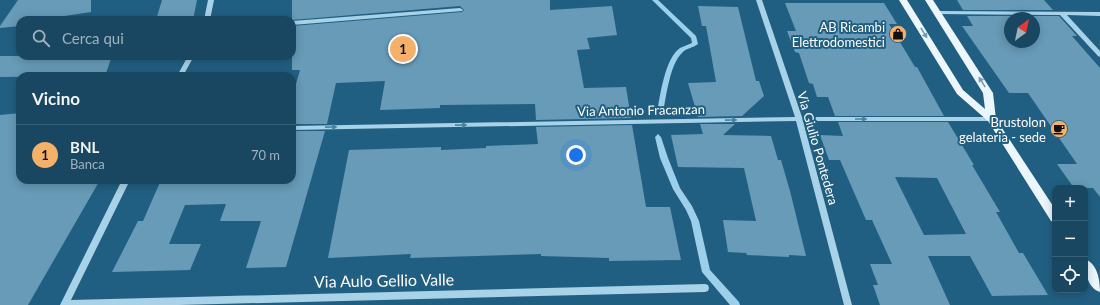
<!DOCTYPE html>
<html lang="it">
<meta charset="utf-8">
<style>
:root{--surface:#194762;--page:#26516b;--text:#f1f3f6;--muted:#9fb2be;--line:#375f77;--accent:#f5b16a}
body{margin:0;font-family:Lato,sans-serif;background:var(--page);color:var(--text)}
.controls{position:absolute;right:12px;bottom:12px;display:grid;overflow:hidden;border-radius:8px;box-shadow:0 2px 10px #0003}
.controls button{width:36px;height:36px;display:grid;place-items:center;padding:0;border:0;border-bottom:1px solid var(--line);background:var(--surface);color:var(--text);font:20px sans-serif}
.compass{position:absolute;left:1004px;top:12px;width:36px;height:36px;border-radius:50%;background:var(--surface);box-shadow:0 2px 10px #0003;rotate:33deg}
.you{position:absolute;left:576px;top:155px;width:14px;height:14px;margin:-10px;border:3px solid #fff;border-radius:50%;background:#1a73e8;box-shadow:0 0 0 6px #1a73e833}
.badge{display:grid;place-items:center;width:26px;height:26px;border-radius:50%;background:var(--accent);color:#111;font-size:13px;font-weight:700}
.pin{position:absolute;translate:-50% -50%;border:2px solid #fff;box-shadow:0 1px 4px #0006}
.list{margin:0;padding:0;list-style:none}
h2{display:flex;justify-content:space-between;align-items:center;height:52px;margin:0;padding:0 16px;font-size:17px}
h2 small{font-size:13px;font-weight:400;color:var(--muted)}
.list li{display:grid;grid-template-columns:26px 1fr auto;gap:12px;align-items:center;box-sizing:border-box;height:60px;padding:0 16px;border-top:1px solid var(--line)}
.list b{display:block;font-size:15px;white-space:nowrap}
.list p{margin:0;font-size:13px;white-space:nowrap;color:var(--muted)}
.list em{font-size:13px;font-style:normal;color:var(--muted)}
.icon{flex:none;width:22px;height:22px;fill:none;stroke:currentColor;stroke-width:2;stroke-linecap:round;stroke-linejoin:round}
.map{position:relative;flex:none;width:1100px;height:305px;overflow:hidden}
.search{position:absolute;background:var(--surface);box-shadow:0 2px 10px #0003;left:16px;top:16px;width:280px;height:44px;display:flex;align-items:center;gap:10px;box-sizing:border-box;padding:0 14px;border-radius:12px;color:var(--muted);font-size:15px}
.panel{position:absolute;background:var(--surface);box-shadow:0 2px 10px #0003;left:16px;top:72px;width:280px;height:112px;border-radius:12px}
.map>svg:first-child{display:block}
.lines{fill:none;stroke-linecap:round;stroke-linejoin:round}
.stream{fill:#9ccfe9;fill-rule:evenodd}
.building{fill:#679bb8;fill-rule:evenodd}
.minor{fill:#a8d2e8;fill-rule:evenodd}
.major{fill:#ebf6fe;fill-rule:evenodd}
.oneway{fill:#729bb4}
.oneway2{fill:#4a82a1}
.labels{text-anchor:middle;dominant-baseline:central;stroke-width:4;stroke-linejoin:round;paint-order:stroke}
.poi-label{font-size:13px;fill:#fff;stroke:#215f82;text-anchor:end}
.street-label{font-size:13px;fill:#fff;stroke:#215f82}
.near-street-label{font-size:16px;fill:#fff;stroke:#215f82}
</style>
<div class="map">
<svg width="1100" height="305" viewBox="0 0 1100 305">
<rect width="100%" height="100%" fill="#215f82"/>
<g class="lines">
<path class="stream" d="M 652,0 L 658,0 L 696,36 L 698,44 C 693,48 686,48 682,53 C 670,64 666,97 663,113 L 660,115 L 657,113 C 660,96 665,58 680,48 C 684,46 688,45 692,43 L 691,38 Z
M 658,134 L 661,137 L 668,158 L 680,188 L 692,206 L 699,221 L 710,270 L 739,302 L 740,305 L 730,305 L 702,272 L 691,221 L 686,210 L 673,189 L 660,158 L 655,137 Z"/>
</g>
<path class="building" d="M 18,0 L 91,0 L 91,12 L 38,20 L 20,20 L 20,26 L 0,28 L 0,26 Z
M 162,0 L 197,0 L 193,20 L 156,20 Z
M 292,0 L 550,0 L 550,10 L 612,6 L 617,35 L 587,38 L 590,49 L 577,50 L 584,88 L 626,87 L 631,118 L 536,120 L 535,104 L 440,105 L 440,108 L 380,110 L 385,81 L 336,83 L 327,124 L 292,124 L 292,98 L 300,70 L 292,70 L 292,26 L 462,12 L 464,10 L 460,6 L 292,20 Z
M 957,0 L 1044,0 L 1053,10 L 963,10 Z
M 785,3 L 884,3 L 897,24 L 889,24 L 915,67 L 917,67 L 944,116 L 835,116 L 828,97 L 817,97 L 813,84 L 809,83 L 799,53 L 795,52 L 787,31 L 796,31 Z
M 698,6 L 738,7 L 756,81 L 759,81 L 764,96 L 742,116 L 698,117 L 688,83 L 716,82 L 706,26 L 702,26 Z
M 967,16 L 1059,16 L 1077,36 L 1072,36 L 1100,68 L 1100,197 L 1093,188 L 1074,188 L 1057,164 L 1077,164 L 1028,93 L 1009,93 L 962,26 L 973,26 ZM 1010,18 L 1034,18 L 1034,42 L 1010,42 Z
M 0,56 L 112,56 L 105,76 L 0,77 Z
M 20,113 L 20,180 L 100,180 L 28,305 L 0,305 L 0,115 Z
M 838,122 L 948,122 L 974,165 L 972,165 L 1000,212 L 996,212 L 1019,253 L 1023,253 L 1048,295 L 992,296 L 970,256 L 928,256 L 950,305 L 880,305 L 873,285 L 878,285 L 870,264 L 892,264 L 872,220 L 866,220 L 840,160 L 829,160 L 820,135 L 843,136 ZM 895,177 L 937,178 L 966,234 L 924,235 Z
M 700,124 L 735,124 L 723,135 L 771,136 L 778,160 L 781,160 L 790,191 L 806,256 L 789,255 L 789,257 L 747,255 L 746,253 L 728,252 L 723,220 L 756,221 L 744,168 L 678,167 L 671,135 L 703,134 Z
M 632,125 L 646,207 L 670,207 L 681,260 L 609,261 L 609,258 L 541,256 L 541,254 L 410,258 L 411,254 L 328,258 L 349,150 L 441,147 L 441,150 L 486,148 L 486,146 L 538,144 L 536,127 Z
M 292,131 L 325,131 L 286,267 L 246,268 L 261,221 L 220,221 L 226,204 L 185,205 L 169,244 L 201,244 L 190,270 L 112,272 L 138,221 L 143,221 L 161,180 L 292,180 Z"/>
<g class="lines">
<path class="minor" d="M 208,0 L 214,0 L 210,20 L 204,20 Z
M 756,0 L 762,0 L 802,117 L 991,117 L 994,119 L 991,121 L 803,121 L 852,305 L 844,305 L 796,121 L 292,130 L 292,126 L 795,117 Z
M 460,8 L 463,10 L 462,11 L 292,25 L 292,21 Z
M 939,11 L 1100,12 L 1100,16 L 1067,15 L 1100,51 L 1100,57 L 1098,56 L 1060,15 L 937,14 L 937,12 Z
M 188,56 L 194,56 L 183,76 L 177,76 Z
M 122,180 L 130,180 L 71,300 L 705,284 L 708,285 L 709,288 L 708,291 L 705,292 L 179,305 L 60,305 Z"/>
<path class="major" d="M 899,0 L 907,0 L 963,90 L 985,109 L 983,93 L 925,0 L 933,0 L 993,93 L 996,119 L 1055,209 L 1055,223 L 1051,221 L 988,121 L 957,94 Z
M 1085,259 C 1098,264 1100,281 1100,292 C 1087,288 1085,271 1085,259 Z"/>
</g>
<defs><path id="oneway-solid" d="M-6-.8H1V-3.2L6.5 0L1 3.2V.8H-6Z"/></defs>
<g class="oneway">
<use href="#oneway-solid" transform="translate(924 33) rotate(59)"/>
<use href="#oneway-solid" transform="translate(982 82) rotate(-122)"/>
</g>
<g class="oneway2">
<use href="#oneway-solid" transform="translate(861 119)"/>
<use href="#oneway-solid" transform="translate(731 120) rotate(-1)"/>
<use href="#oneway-solid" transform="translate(461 125) rotate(-1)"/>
<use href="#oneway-solid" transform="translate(331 127) rotate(-1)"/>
</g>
<defs>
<symbol id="shop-disc" viewBox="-11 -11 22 22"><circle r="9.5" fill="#f5b16a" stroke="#215f82"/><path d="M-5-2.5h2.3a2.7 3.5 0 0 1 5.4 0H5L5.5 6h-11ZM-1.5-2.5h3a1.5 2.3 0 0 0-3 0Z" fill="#111"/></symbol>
<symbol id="cafe-disc" viewBox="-11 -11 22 22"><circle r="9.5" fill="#f5b16a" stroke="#215f82"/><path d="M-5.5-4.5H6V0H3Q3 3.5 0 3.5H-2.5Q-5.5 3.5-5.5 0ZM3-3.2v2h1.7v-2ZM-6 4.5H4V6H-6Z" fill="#111"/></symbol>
</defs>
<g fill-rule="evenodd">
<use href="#shop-disc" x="888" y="24" width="20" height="20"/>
<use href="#cafe-disc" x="1049" y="119" width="20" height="20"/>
</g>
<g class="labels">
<g class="poi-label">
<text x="885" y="27">AB Ricambi<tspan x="885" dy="15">Elettrodomestici</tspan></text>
<text x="1046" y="122">Brustolon<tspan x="1046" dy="15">gelateria - sede</tspan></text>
</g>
<g class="street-label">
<text transform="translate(641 110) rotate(-1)">Via Antonio Fracanzan</text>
<text transform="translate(818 148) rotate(74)">Via Giulio Pontedera</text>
</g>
<g class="near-street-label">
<text transform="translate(384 280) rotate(-1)">Via Aulo Gellio Valle</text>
</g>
</g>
</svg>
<div class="controls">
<button>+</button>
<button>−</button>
<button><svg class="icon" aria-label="locate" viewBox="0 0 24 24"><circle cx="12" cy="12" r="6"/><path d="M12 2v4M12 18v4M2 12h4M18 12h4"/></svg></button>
</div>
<svg class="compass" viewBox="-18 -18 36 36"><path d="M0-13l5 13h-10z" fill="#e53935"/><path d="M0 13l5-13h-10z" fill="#9fb2be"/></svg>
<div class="you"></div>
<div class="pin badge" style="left:403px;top:49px">1</div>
<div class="search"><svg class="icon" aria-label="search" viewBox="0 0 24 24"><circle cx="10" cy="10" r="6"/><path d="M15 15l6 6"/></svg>Cerca qui</div>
<section class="panel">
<h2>Vicino<small></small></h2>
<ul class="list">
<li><span class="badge">1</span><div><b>BNL</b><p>Banca</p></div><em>70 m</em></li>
</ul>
</section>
</div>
